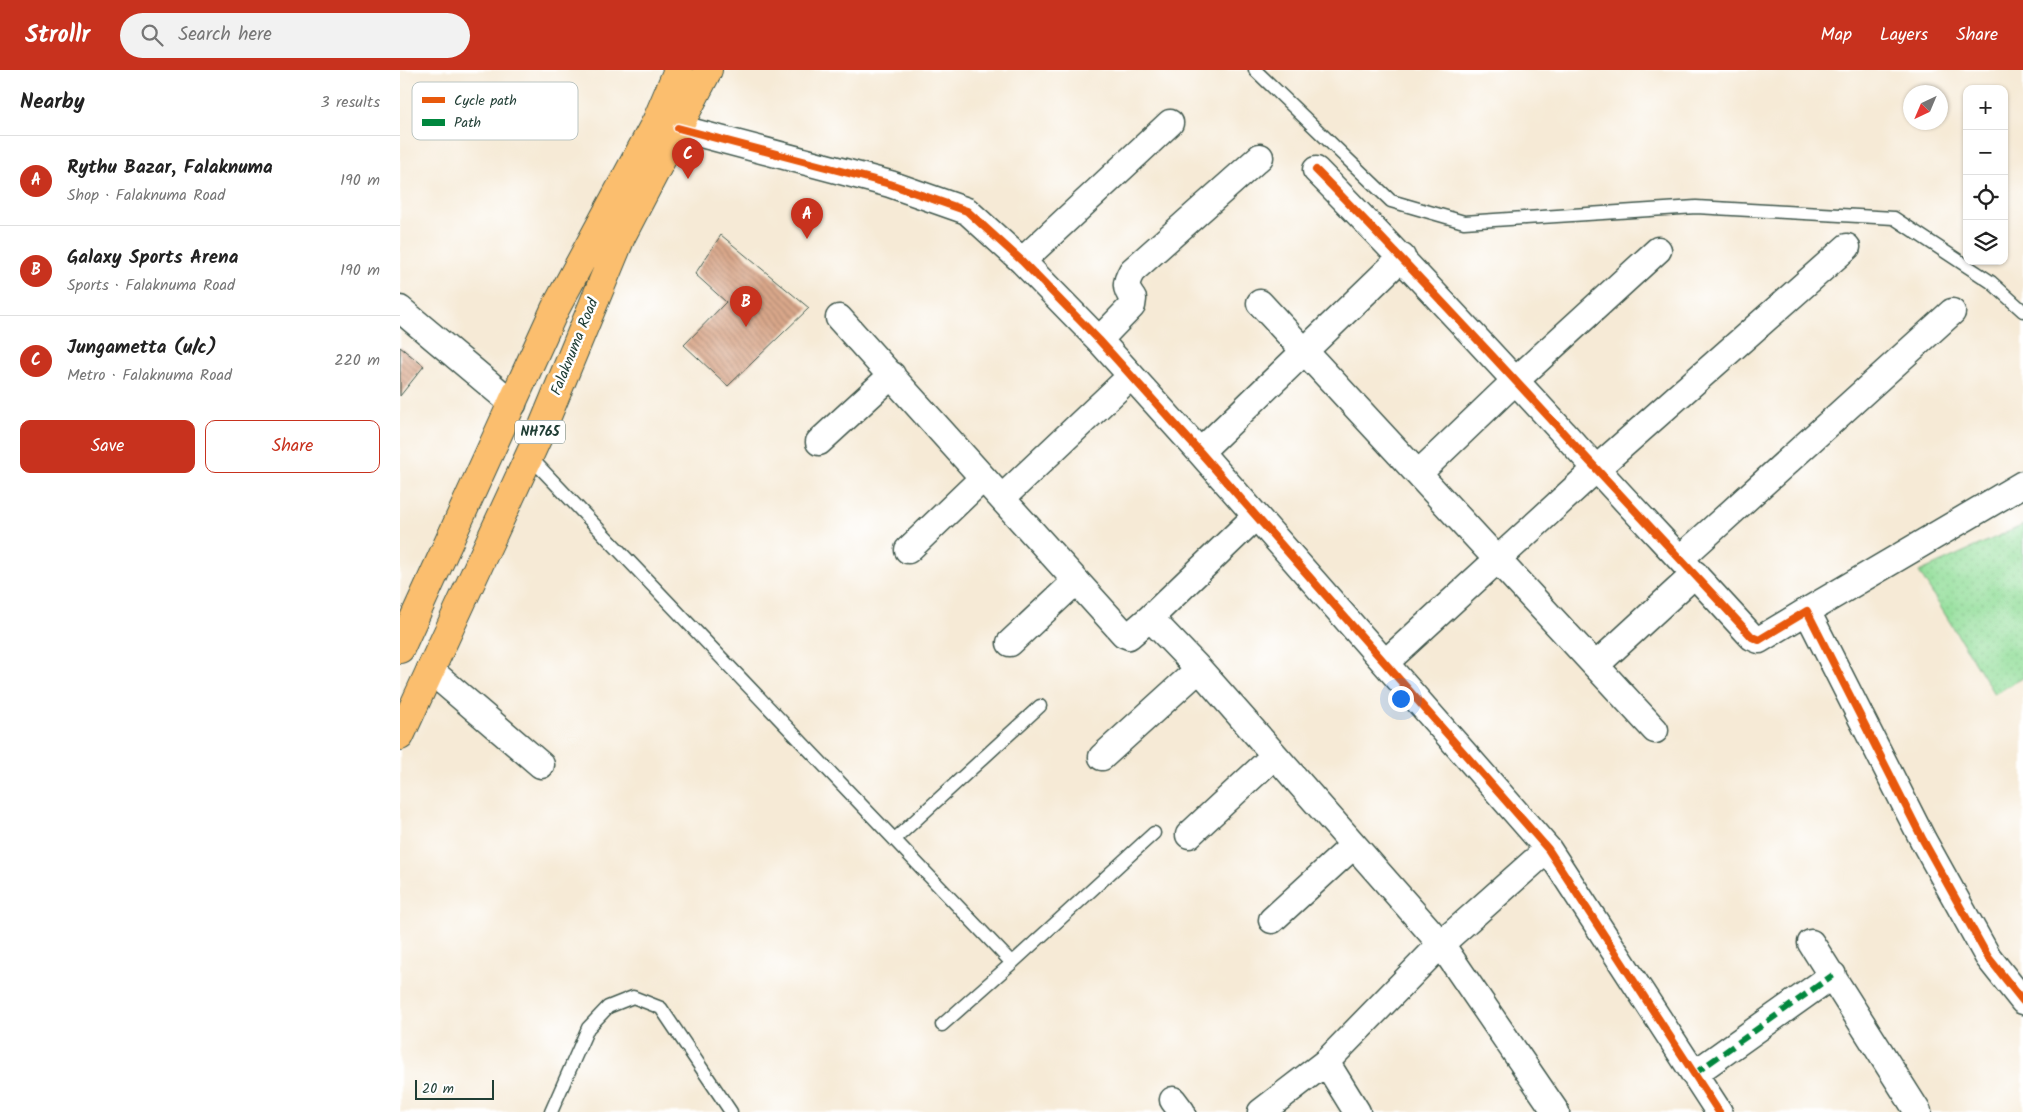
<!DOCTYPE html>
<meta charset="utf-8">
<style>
:root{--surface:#fff;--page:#f2f2f2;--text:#222;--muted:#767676;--line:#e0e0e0;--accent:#c8321e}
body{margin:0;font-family:Kalam,sans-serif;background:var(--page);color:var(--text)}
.controls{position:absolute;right:15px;top:15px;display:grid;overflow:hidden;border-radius:10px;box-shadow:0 1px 4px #0004}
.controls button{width:45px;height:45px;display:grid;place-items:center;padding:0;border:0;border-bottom:1px solid var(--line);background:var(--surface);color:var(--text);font:25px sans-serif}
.compass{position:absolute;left:1503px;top:15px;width:45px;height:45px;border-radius:50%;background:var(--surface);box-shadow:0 1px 4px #0004;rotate:224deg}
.scale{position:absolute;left:15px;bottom:12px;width:79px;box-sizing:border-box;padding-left:5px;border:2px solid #1f3d34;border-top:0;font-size:14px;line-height:18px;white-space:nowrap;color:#1f3d34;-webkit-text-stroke:4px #fff;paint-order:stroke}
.you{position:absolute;left:1000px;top:628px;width:18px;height:18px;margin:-12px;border:4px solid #fff;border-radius:50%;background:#1a73e8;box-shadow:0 0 0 8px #1a73e833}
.badge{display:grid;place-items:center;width:32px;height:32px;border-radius:50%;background:var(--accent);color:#fff;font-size:16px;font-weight:700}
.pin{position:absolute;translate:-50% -41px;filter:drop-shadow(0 1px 2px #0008)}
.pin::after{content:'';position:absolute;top:26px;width:18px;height:15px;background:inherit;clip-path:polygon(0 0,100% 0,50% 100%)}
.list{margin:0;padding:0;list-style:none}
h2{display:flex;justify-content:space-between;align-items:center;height:65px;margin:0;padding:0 20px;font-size:21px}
h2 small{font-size:16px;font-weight:400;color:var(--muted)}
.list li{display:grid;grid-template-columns:32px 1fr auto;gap:15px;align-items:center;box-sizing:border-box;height:90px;padding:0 20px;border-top:1px solid var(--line)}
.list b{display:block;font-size:19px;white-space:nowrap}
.list p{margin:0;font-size:16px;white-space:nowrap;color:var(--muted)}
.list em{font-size:16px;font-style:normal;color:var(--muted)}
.actions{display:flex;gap:10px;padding:15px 20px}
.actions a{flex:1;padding:11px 0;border:1px solid var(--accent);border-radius:10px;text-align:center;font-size:18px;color:var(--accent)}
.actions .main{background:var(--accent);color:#fff}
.icon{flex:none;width:28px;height:28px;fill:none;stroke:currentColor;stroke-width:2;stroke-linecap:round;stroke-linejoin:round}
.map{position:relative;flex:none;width:1623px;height:1042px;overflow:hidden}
header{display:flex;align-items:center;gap:30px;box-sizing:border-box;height:70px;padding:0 25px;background:var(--accent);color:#fff}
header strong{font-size:24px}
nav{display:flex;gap:28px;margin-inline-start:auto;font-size:18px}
.search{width:350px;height:45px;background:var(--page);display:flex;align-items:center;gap:12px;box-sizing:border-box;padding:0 18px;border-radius:28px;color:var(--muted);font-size:19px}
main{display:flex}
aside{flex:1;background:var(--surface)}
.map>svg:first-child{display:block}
.grass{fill:url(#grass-dots);stroke:#598e67}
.building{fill:url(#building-back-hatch)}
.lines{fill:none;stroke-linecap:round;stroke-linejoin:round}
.service-casing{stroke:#3f574c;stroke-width:15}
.minor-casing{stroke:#3f574c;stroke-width:29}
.trunk-casing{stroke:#3f574c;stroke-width:30}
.service{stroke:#fff;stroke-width:12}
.minor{stroke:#fff;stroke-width:26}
.trunk{stroke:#fbbe6e;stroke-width:28}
.quiet{stroke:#00873e;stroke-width:6;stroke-dasharray:12 6;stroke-linecap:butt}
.cycleway-casing{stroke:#fff;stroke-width:11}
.cycleway{stroke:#e8590c;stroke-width:8}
.labels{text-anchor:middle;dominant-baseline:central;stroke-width:5;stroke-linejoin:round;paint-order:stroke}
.shield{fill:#fff;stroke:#627771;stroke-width:1}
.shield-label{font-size:14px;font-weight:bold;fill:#1f3d34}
.street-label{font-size:15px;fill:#1f3d34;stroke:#fff}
.key{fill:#fff;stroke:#bcc5c2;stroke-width:1}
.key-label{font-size:14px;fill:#1f3d34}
</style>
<header>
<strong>Strollr</strong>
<div class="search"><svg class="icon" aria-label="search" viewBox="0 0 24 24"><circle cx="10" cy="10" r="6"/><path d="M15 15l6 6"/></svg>Search here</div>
<nav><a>Map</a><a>Layers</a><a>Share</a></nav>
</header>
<main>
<aside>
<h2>Nearby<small>3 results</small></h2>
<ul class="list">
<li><span class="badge">A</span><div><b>Rythu Bazar, Falaknuma</b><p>Shop · Falaknuma Road</p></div><em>190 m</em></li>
<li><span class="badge">B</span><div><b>Galaxy Sports Arena</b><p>Sports · Falaknuma Road</p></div><em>190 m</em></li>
<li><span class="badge">C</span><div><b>Jungametta (u/c)</b><p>Metro · Falaknuma Road</p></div><em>220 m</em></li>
</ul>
<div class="actions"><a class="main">Save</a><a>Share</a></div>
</aside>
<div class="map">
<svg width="1623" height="1042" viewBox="0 0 1623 1042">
<defs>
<pattern id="grass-dots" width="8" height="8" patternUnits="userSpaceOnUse" patternTransform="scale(1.25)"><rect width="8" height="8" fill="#93de9a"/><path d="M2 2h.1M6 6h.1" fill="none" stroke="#7ebf85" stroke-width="1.8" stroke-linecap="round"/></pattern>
<pattern id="building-back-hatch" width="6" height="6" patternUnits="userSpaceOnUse" patternTransform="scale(1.25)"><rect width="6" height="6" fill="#d9a78a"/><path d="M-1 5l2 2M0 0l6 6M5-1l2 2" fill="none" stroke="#af8972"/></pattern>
</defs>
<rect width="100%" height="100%" fill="#fff"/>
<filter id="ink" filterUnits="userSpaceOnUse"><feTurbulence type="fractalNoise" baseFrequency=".02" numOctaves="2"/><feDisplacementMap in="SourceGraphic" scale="10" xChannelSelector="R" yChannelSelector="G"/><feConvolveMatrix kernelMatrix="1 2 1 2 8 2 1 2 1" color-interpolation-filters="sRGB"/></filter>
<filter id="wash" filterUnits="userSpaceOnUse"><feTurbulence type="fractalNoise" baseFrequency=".0096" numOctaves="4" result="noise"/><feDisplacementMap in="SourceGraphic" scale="20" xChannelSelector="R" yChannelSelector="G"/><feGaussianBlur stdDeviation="1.12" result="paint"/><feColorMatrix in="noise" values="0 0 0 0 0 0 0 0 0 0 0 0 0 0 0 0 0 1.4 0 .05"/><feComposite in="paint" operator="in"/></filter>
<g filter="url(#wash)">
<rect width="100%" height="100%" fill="#f6ead6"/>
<path class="grass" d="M 1623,455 L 1623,608 L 1594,624 L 1519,502 Z"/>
<g id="blocks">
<path class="building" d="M 321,165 L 409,238 L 328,316 L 284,275 L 326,232 L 295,204 Z
M 0,277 L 24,296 L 0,326 Z"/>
</g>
</g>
<g filter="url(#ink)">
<use href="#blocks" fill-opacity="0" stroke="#3f574c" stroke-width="1"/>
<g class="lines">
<defs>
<path id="service" d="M 855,0 L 991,131 L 1064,152 L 1296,137 L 1494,148 L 1591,212 L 1623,241
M 129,386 L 612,893 L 754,763
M 495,769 L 640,636
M 542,955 L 612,893
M 151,1042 L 188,958 L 208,937 L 233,927 L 261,938 L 331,1042"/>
<path id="minor" d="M 278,58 L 490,114 L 567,141 L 622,191 L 699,270 L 800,382 L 1148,779 L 1319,1042
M 916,100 C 1003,188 1086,279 1170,370 C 1230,436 1292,501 1352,567 L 1359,570 L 1407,541 L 1523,770 L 1588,887 L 1623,931
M 622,191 L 770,53
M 860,233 L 1255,660
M 0,239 L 113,334
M 439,248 L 724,564 L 729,566 L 750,548 L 799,599 L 1041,874 L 1156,1042
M 699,270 L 732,236 L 733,229 C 725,218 725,213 732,201 L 860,87
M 419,372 L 492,305
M 800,382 L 1002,187
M 1019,403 L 1115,311 L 1258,180
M 602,428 L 731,306
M 508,480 L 583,408
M 1281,488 L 1552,242
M 1407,541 L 1623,414
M 750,548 L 855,447
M 610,573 L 676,511
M 985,593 L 1196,399 L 1447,177
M 1196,595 L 1295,504
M 30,600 L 141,695
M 702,687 L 799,599
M 789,765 L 874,686
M 872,850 L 954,775
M 1411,873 L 1518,1042
M 926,992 L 957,1042
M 1294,1004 L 1433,905
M 773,1030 L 782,1042
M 861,1042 L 926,992 L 1041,874 L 1148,779"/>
<path id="trunk" d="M 0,579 L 155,239 L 256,52 L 278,0
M 0,666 L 143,356 L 222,165 L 308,0"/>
</defs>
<use href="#service" class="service-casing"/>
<use href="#minor" class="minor-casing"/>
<use href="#trunk" class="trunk-casing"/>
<use href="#service" class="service"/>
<use href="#minor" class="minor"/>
<use href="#trunk" class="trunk"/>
<path class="quiet" d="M 1294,1004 L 1433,905"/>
<defs>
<path id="cycleway" d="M 278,58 L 490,114 L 567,141 L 622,191 L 699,270 L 800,382 L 1148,779 L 1319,1042
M 916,100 C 1003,188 1086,279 1170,370 C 1230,436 1292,501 1352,567 L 1359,570 L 1407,541 L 1523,770 L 1588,887 L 1623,931"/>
</defs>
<use href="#cycleway" class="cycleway-casing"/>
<use href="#cycleway" class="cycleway"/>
</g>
</g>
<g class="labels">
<rect class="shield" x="115" y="350.5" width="50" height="23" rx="4"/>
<g class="shield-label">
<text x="140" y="362">NH765</text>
</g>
<g class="street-label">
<text transform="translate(175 277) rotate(-68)">Falaknuma Road</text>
</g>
</g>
<rect x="12" y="12" width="166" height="58" rx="8" class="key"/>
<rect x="22" y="27" width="23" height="6" fill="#e8590c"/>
<rect x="22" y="49" width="23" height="7" fill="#00873e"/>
<g class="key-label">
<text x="54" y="35">Cycle path</text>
<text x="54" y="57">Path</text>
</g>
</svg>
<div class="controls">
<button>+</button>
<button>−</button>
<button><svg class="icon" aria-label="locate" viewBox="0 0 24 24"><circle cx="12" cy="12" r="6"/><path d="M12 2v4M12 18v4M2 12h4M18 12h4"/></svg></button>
<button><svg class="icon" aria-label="layers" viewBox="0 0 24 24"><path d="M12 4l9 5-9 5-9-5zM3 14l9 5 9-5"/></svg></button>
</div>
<svg class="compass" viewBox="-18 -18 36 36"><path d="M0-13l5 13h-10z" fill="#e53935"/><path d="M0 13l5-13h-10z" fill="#767676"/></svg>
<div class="scale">20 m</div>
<div class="you"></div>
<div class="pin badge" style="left:407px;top:169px">A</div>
<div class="pin badge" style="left:346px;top:257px">B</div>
<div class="pin badge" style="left:288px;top:109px">C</div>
</div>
</main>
